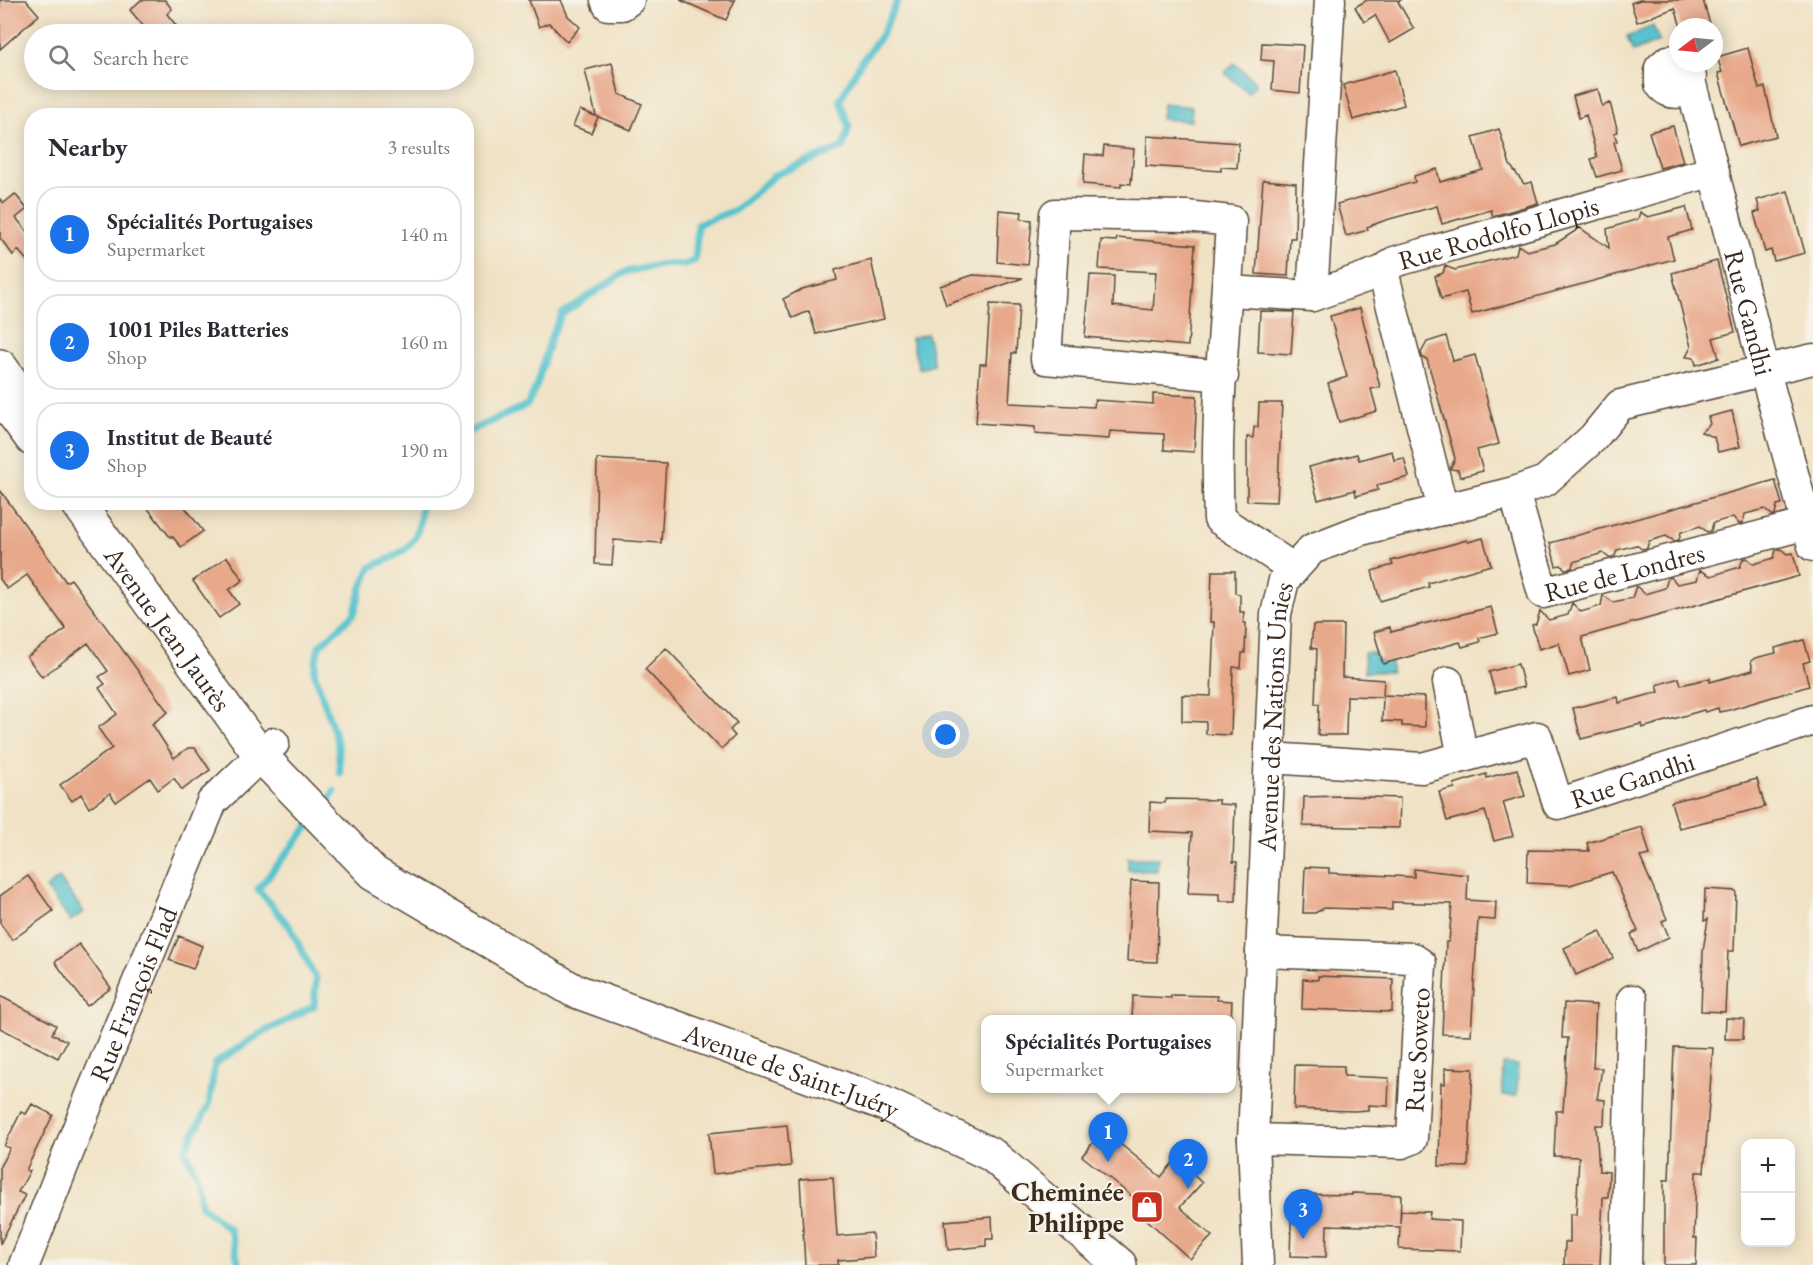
<!DOCTYPE html>
<meta charset="utf-8">
<style>
:root{--surface:#fff;--page:#f2f2f3;--text:#2b2b33;--muted:#7c7c81;--line:#e1e1e2;--accent:#1a73e8}
body{margin:0;font-family:"EB Garamond",serif;background:var(--page);color:var(--text)}
.controls{position:absolute;right:18px;bottom:18px;display:grid;overflow:hidden;border-radius:12px;box-shadow:0 3px 15px #0003}
.controls button{width:54px;height:54px;display:grid;place-items:center;padding:0;border:0;border-bottom:2px solid var(--line);background:var(--surface);color:var(--text);font:30px sans-serif}
.compass{position:absolute;left:1669px;top:18px;width:54px;height:54px;border-radius:50%;background:var(--surface);box-shadow:0 3px 15px #0003;rotate:254deg}
.you{position:absolute;left:946px;top:735px;width:21px;height:21px;margin:-15px;border:4px solid #fff;border-radius:50%;background:#1a73e8;box-shadow:0 0 0 9px #1a73e833}
.badge{display:grid;place-items:center;width:39px;height:39px;border-radius:50%;background:var(--accent);color:#fff;font-size:20px;font-weight:700}
.pin{position:absolute;translate:-50% -50px;filter:drop-shadow(0 2px 3px #0008)}
.pin::after{content:'';position:absolute;top:32px;width:21px;height:18px;background:inherit;clip-path:polygon(0 0,100% 0,50% 100%)}
.popup{position:absolute;left:981px;top:1015px;width:255px;height:78px;box-sizing:border-box;display:grid;place-content:center;border-radius:12px;background:var(--surface);filter:drop-shadow(0 2px 4px #0005);font-size:20px;white-space:nowrap;color:var(--muted)}
.popup b{font-size:22px;color:var(--text)}
.popup::after{content:'';position:absolute;left:50%;top:100%;margin-left:-12px;border:12px solid transparent;border-top-color:var(--surface)}
.list{margin:0;padding:0;list-style:none}
h2{display:flex;justify-content:space-between;align-items:center;height:78px;margin:0;padding:0 24px;font-size:26px}
h2 small{font-size:20px;font-weight:400;color:var(--muted)}
.list li{display:grid;grid-template-columns:39px 1fr auto;gap:18px;align-items:center;box-sizing:border-box;height:96px;margin:0 12px 12px;padding:0 12px;border:2px solid var(--line);border-radius:24px}
.list b{display:block;font-size:22px;white-space:nowrap}
.list p{margin:0;font-size:20px;white-space:nowrap;color:var(--muted)}
.list em{font-size:20px;font-style:normal;color:var(--muted)}
.icon{flex:none;width:33px;height:33px;fill:none;stroke:currentColor;stroke-width:2;stroke-linecap:round;stroke-linejoin:round}
.map{position:relative;flex:none;width:1813px;height:1265px;overflow:hidden}
.search{position:absolute;background:var(--surface);box-shadow:0 3px 15px #0003;left:24px;top:24px;width:450px;height:66px;display:flex;align-items:center;gap:15px;box-sizing:border-box;padding:0 21px;border-radius:33px;color:var(--muted);font-size:22px}
.panel{position:absolute;background:var(--surface);box-shadow:0 3px 15px #0003;left:24px;top:108px;width:450px;height:402px;border-radius:24px}
.map>svg:first-child{display:block}
.water{fill:#56c3cd;stroke:#487676;stroke-width:1.5}
.lines{fill:none;stroke-linecap:round;stroke-linejoin:round}
.stream{stroke:#56c3cd;stroke-width:7}
.building{fill:#e8a88a}
.minor-casing{stroke:#564637;stroke-width:33}
.major-casing{stroke:#564637;stroke-width:36}
.minor{stroke:#fff;stroke-width:30}
.major{stroke:#fff;stroke-width:33}
.labels{text-anchor:middle;dominant-baseline:central;stroke-width:4.5;stroke-linejoin:round;paint-order:stroke}
.street-label{font-size:27px;fill:#3b2a1e;stroke:#f7f3e8}
.poi-label{font-size:27px;font-weight:bold;fill:#3b2a1e;stroke:#f7f3e8;text-anchor:end}
</style>
<div class="map">
<svg width="1813" height="1265" viewBox="0 0 1813 1265">
<rect width="100%" height="100%" fill="#f7f3e8"/>
<filter id="ink" filterUnits="userSpaceOnUse"><feTurbulence type="fractalNoise" baseFrequency=".0167" numOctaves="2"/><feDisplacementMap in="SourceGraphic" scale="12" xChannelSelector="R" yChannelSelector="G"/><feConvolveMatrix kernelMatrix="1 2 1 2 8 2 1 2 1" color-interpolation-filters="sRGB"/></filter>
<filter id="wash" filterUnits="userSpaceOnUse"><feTurbulence type="fractalNoise" baseFrequency=".008" numOctaves="4" result="noise"/><feDisplacementMap in="SourceGraphic" scale="24" xChannelSelector="R" yChannelSelector="G"/><feGaussianBlur stdDeviation="1.35" result="paint"/><feColorMatrix in="noise" values="0 0 0 0 0 0 0 0 0 0 0 0 0 0 0 0 0 1.4 0 .05"/><feComposite in="paint" operator="in"/></filter>
<g filter="url(#wash)">
<rect width="100%" height="100%" fill="#f0e2c5"/>
<path class="water" d="M 1653,26 L 1659,41 L 1633,52 L 1627,37 Z
M 1234,63 L 1257,83 L 1248,93 L 1225,73 Z
M 1163,104 L 1192,107 L 1191,121 L 1161,119 Z
M 927,334 L 934,365 L 919,369 L 911,338 Z
M 1364,653 L 1375,653 L 1376,660 L 1391,659 L 1391,672 L 1365,672 Z
M 1128,858 L 1158,858 L 1157,871 L 1128,870 Z
M 59,878 L 84,912 L 70,921 L 46,888 Z
M 1503,1064 L 1518,1065 L 1517,1096 L 1502,1096 Z"/>
<g class="lines">
<path class="stream" d="M 466,433 L 527,405 L 536,387 L 551,337 L 562,314 L 625,272 L 664,264 L 685,265 L 695,260 L 698,224 L 735,210 L 775,175 L 843,147 L 849,127 L 840,100 L 861,62 L 881,36 L 898,0
M 340,773 L 338,744 L 314,671 L 319,646 L 354,614 L 362,587 L 371,567 C 408,551 421,545 421,502
M 324,810 L 334,791
M 239,1265 L 230,1230 L 201,1206 L 198,1178 L 185,1150 L 209,1105 L 215,1063 L 260,1034 L 314,1006 L 316,979 L 290,927 L 258,889 L 312,822"/>
</g>
<g id="blocks">
<path class="building" d="M 0,0 L 26,0 L 39,15 L 0,49 Z
M 141,0 L 165,0 L 172,9 L 167,14 L 183,34 L 150,34 L 130,10 Z
M 529,0 L 561,0 L 568,16 L 580,27 L 567,42 L 549,23 L 539,27 Z
M 680,0 L 735,0 L 726,20 Z
M 1367,0 L 1401,0 L 1398,2 L 1414,29 L 1390,43 L 1375,15 L 1364,22 L 1355,7 Z
M 1640,0 L 1703,0 L 1710,24 L 1701,27 L 1681,27 L 1675,8 L 1637,22 L 1631,3 Z
M 1262,43 L 1303,45 L 1300,93 L 1272,90 L 1274,61 L 1261,60 Z
M 1748,48 L 1759,89 L 1765,87 L 1776,136 L 1739,146 L 1718,73 L 1722,72 L 1717,57 Z
M 612,63 L 619,94 L 642,104 L 631,130 L 596,116 L 585,70 Z
M 1395,70 L 1404,105 L 1353,120 L 1343,85 Z
M 1598,89 L 1602,106 L 1610,103 L 1618,132 L 1614,133 L 1617,141 L 1614,142 L 1622,170 L 1597,177 L 1591,159 L 1597,157 L 1586,115 L 1579,118 L 1573,96 Z
M 580,110 L 598,117 L 591,133 L 573,126 Z
M 1673,126 L 1683,162 L 1660,168 L 1649,132 Z
M 1499,129 L 1510,165 L 1524,184 L 1532,182 L 1538,203 L 1493,216 L 1491,210 L 1442,224 L 1437,206 L 1386,220 L 1367,227 L 1368,230 L 1346,236 L 1337,204 L 1415,182 L 1414,176 L 1437,169 L 1440,182 L 1483,170 L 1473,137 Z
M 1147,136 L 1239,143 L 1237,168 L 1221,167 L 1221,171 L 1146,166 Z
M 1104,146 L 1134,149 L 1131,184 L 1121,183 L 1121,187 L 1083,184 L 1085,154 L 1103,156 Z
M 1263,180 L 1296,183 L 1295,238 L 1290,238 L 1288,276 L 1256,274 Z
M 1788,191 L 1805,253 L 1774,261 L 1771,250 L 1765,252 L 1754,213 L 1760,211 L 1757,200 Z
M 15,194 L 27,209 L 16,218 L 32,237 L 32,266 L 18,250 L 13,255 L 0,238 L 0,199 L 4,203 Z
M 1686,207 L 1692,230 L 1668,237 L 1674,259 L 1472,314 L 1466,292 L 1441,299 L 1435,276 L 1443,273 L 1445,266 L 1455,270 L 1516,254 L 1518,245 L 1527,251 L 1555,244 L 1580,228 L 1609,248 L 1607,229 L 1638,219 L 1640,212 L 1648,217 Z
M 999,210 L 1022,212 L 1021,219 L 1032,220 L 1028,265 L 997,262 Z
M 1117,238 L 1195,245 L 1188,346 L 1085,337 L 1090,275 L 1114,276 L 1113,306 L 1153,310 L 1156,272 L 1099,269 L 1101,240 L 1116,241 Z
M 871,260 L 884,319 L 816,334 L 809,311 L 793,318 L 783,299 L 802,289 L 837,280 L 835,270 Z
M 1717,261 L 1735,332 L 1713,338 L 1719,358 L 1696,365 L 1694,358 L 1686,357 L 1691,347 L 1672,273 Z
M 973,275 L 1023,278 L 946,305 L 940,286 Z
M 990,304 L 1019,305 L 1016,353 L 1012,353 L 1009,403 L 1094,407 L 1095,400 L 1153,404 L 1153,394 L 1197,396 L 1194,452 L 1164,450 L 1164,434 L 1110,431 L 1109,439 L 1035,434 L 1035,427 L 976,423 L 980,364 L 986,364 Z
M 1360,308 L 1380,387 L 1371,389 L 1377,411 L 1339,422 L 1328,383 L 1347,377 L 1330,316 Z
M 1260,311 L 1294,312 L 1291,354 L 1258,352 Z
M 1446,336 L 1453,361 L 1475,355 L 1499,444 L 1477,450 L 1483,471 L 1460,477 L 1458,470 L 1450,469 L 1455,459 L 1452,447 L 1427,359 L 1423,358 L 1421,353 L 1427,342 Z
M 1259,403 L 1282,403 L 1277,502 L 1247,501 L 1247,437 L 1253,438 L 1254,427 L 1258,427 Z
M 1732,411 L 1740,447 L 1718,452 L 1714,437 L 1701,432 L 1710,424 L 1708,417 Z
M 1392,451 L 1394,460 L 1404,458 L 1409,477 L 1377,485 L 1378,490 L 1356,496 L 1355,490 L 1318,500 L 1309,467 L 1357,454 L 1359,460 Z
M 597,459 L 666,463 L 661,543 L 614,540 L 612,565 L 595,564 Z
M 1775,480 L 1782,504 L 1777,505 L 1775,515 L 1772,515 L 1765,509 L 1745,514 L 1743,523 L 1739,524 L 1733,517 L 1713,523 L 1711,531 L 1707,532 L 1700,526 L 1681,532 L 1679,540 L 1674,541 L 1666,536 L 1649,541 L 1647,548 L 1642,549 L 1636,545 L 1617,550 L 1615,556 L 1609,558 L 1603,553 L 1573,562 L 1572,568 L 1565,569 L 1561,565 L 1556,566 L 1550,543 Z
M 0,490 L 66,582 L 71,579 L 168,712 L 152,724 L 174,758 L 188,748 L 195,748 L 210,770 L 182,790 L 174,778 L 158,790 L 150,778 L 116,802 L 110,793 L 89,808 L 81,794 L 72,801 L 60,785 L 112,748 L 98,728 L 117,714 L 99,688 L 105,684 L 99,677 L 108,671 L 88,643 L 42,677 L 27,657 L 66,629 L 27,575 L 7,589 L 0,579 Z
M 143,502 L 181,502 L 203,531 L 181,547 L 172,536 L 170,537 Z
M 1483,538 L 1491,565 L 1428,583 L 1429,587 L 1380,601 L 1372,571 L 1393,565 L 1391,561 L 1467,540 L 1468,542 Z
M 1781,549 L 1787,554 L 1793,553 L 1799,576 L 1582,637 L 1590,670 L 1569,676 L 1559,643 L 1539,649 L 1532,625 L 1536,624 L 1540,611 L 1549,620 L 1568,615 L 1572,603 L 1581,612 L 1601,606 L 1603,595 L 1613,602 L 1632,598 L 1636,586 L 1645,594 L 1665,588 L 1668,578 L 1671,577 L 1677,584 L 1697,580 L 1700,570 L 1711,576 L 1740,567 L 1743,559 L 1747,558 L 1754,564 L 1774,558 L 1776,550 Z
M 227,557 L 243,580 L 229,590 L 239,604 L 219,618 L 193,581 Z
M 1212,571 L 1235,571 L 1235,593 L 1240,594 L 1240,612 L 1244,612 L 1243,623 L 1246,623 L 1245,653 L 1242,653 L 1241,668 L 1233,667 L 1231,735 L 1206,734 L 1206,722 L 1182,721 L 1182,695 L 1211,696 L 1214,622 L 1210,622 Z
M 1491,607 L 1498,633 L 1479,638 L 1480,642 L 1462,647 L 1460,642 L 1383,664 L 1374,632 L 1390,627 L 1391,632 Z
M 1313,625 L 1343,625 L 1342,677 L 1384,680 L 1383,695 L 1425,697 L 1425,727 L 1402,726 L 1402,722 L 1382,721 L 1383,697 L 1347,696 L 1346,735 L 1318,735 L 1319,704 L 1315,704 L 1317,649 L 1311,648 Z
M 1804,640 L 1810,661 L 1803,663 L 1809,686 L 1729,710 L 1719,712 L 1718,708 L 1705,712 L 1704,710 L 1642,728 L 1641,724 L 1581,739 L 1573,708 L 1618,697 L 1619,703 L 1659,692 L 1657,685 L 1679,678 L 1681,685 L 1710,678 L 1710,682 L 1753,670 L 1751,661 L 1755,658 L 1776,653 L 1775,648 Z
M 666,648 L 737,723 L 730,730 L 735,736 L 721,749 L 645,669 Z
M 1518,664 L 1524,687 L 1495,693 L 1489,672 Z
M 1517,769 L 1525,796 L 1503,802 L 1513,836 L 1494,841 L 1485,811 L 1447,821 L 1439,792 L 1455,788 L 1454,784 L 1486,774 L 1487,778 Z
M 1757,779 L 1765,807 L 1679,828 L 1671,802 Z
M 1341,796 L 1400,798 L 1399,828 L 1303,826 L 1304,797 Z
M 1166,799 L 1219,800 L 1219,804 L 1235,805 L 1233,862 L 1237,862 L 1236,901 L 1219,901 L 1219,894 L 1188,893 L 1192,833 L 1149,831 L 1150,802 L 1165,803 Z
M 1642,827 L 1650,855 L 1640,857 L 1667,919 L 1662,921 L 1669,937 L 1638,952 L 1631,934 L 1638,931 L 1612,872 L 1570,885 L 1527,883 L 1528,850 L 1589,851 L 1587,843 Z
M 1305,867 L 1329,868 L 1329,873 L 1414,877 L 1414,869 L 1468,875 L 1467,900 L 1496,902 L 1495,920 L 1478,919 L 1471,1035 L 1442,1034 L 1446,942 L 1449,942 L 1452,904 L 1392,902 L 1392,910 L 1324,908 L 1315,913 L 1303,913 Z
M 28,876 L 53,911 L 12,940 L 0,923 L 0,896 Z
M 1131,881 L 1159,882 L 1157,962 L 1127,961 Z
M 1705,889 L 1736,891 L 1734,951 L 1728,951 L 1725,1012 L 1701,1011 L 1703,951 L 1708,919 L 1704,921 Z
M 1600,931 L 1613,958 L 1576,975 L 1564,948 Z
M 179,936 L 202,946 L 193,969 L 169,960 Z
M 79,944 L 111,988 L 87,1006 L 55,962 Z
M 1318,976 L 1393,979 L 1392,1012 L 1302,1009 L 1303,979 L 1318,980 Z
M 1171,995 L 1217,996 L 1217,1000 L 1232,1001 L 1231,1020 L 1132,1020 L 1133,996 L 1171,998 Z
M 0,996 L 56,1025 L 52,1034 L 67,1041 L 58,1058 L 0,1028 Z
M 1564,1003 L 1596,1005 L 1593,1068 L 1602,1068 L 1597,1099 L 1605,1100 L 1604,1125 L 1596,1125 L 1599,1171 L 1609,1172 L 1608,1197 L 1603,1197 L 1600,1265 L 1564,1265 L 1565,1242 L 1570,1242 L 1570,1214 L 1576,1215 L 1579,1157 L 1554,1156 L 1556,1111 L 1563,1111 L 1568,1038 L 1562,1038 Z
M 1726,1018 L 1744,1019 L 1743,1039 L 1725,1039 Z
M 1674,1047 L 1713,1048 L 1704,1172 L 1696,1172 L 1694,1238 L 1697,1238 L 1696,1265 L 1664,1265 L 1664,1180 L 1669,1180 Z
M 1295,1065 L 1344,1066 L 1344,1076 L 1389,1078 L 1388,1106 L 1368,1105 L 1368,1110 L 1354,1111 L 1294,1109 Z
M 1445,1068 L 1473,1069 L 1468,1167 L 1439,1166 L 1441,1083 L 1445,1084 Z
M 32,1104 L 53,1115 L 26,1170 L 30,1171 L 18,1192 L 25,1195 L 0,1244 L 0,1166 L 10,1148 L 4,1146 L 21,1112 L 26,1114 Z
M 787,1125 L 791,1166 L 713,1174 L 709,1133 Z
M 1103,1130 L 1161,1177 L 1176,1159 L 1202,1183 L 1180,1207 L 1212,1236 L 1190,1259 L 1134,1208 L 1139,1202 L 1082,1156 Z
M 833,1177 L 837,1236 L 872,1233 L 874,1257 L 838,1260 L 838,1265 L 805,1265 L 800,1179 Z
M 1352,1193 L 1401,1195 L 1400,1223 L 1401,1211 L 1430,1212 L 1429,1219 L 1461,1221 L 1460,1251 L 1399,1249 L 1400,1227 L 1327,1225 L 1326,1257 L 1290,1256 L 1292,1194 L 1352,1195 Z
M 992,1217 L 993,1239 L 986,1239 L 986,1246 L 948,1250 L 945,1221 Z"/>
</g>
</g>
<g filter="url(#ink)">
<use href="#blocks" fill-opacity="0" stroke="#564637" stroke-width="1.5"/>
<g class="lines">
<defs>
<g id="minor">
<path d="M 606,0 L 608,5 L 622,5 L 629,0"/>
<path d="M 1678,60 L 1668,61 L 1660,68 L 1660,84 C 1670,98 1688,95 1691,77 L 1686,65"/>
<path id="s1" d="M 1690,80 L 1765,372 L 1813,546"/>
<path d="M 1228,291 L 1312,296 L 1383,271"/>
<path d="M 1312,296 L 1330,0"/>
<path d="M 1223,376 L 1046,359 L 1055,214 L 1186,216 L 1231,221 C 1226,320 1214,420 1219,519 L 1294,569"/>
<path id="s2" d="M 1514,492 L 1543,593 L 1807,524"/>
<path id="s3" d="M 1443,510 L 1383,271 L 1394,262 L 1714,171"/>
<path d="M 1448,682 L 1463,757"/>
<path id="s4" d="M 1270,758 L 1422,768 L 1537,737 L 1558,804 L 1813,720"/>
<path id="s5" d="M 1253,1139 L 1402,1143 L 1412,1139 L 1421,964 L 1412,958 L 1261,952"/>
<path id="s6" d="M 24,1265 L 89,1100 L 212,802 L 274,743"/>
<path id="s7" d="M 1258,1265 L 1253,1139 L 1276,614 L 1284,580 L 1312,549 L 1361,530 L 1514,492 L 1545,481 L 1593,438 L 1620,405 L 1813,359"/>
<path d="M 1626,1265 L 1632,1000"/>
</g>
<g id="major">
<path d="M 0,366 L 32,410"/>
<path d="M 1,397 L 32,439"/>
<path id="s8" d="M 77,502 L 260,755 L 374,873 L 573,990 L 883,1103 L 992,1155 L 1120,1265"/>
</g>
</defs>
<use href="#minor" class="minor-casing"/>
<use href="#major" class="major-casing"/>
<use href="#minor" class="minor"/>
<use href="#major" class="major"/>
</g>
</g>
<defs>
<symbol id="shop-square" viewBox="-11 -11 22 22"><rect x="-9" y="-9" width="18" height="18" rx="4" fill="#c8321e" stroke="#f7f3e8"/><path d="M-5-2.5h2.3a2.7 3.5 0 0 1 5.4 0H5L5.5 6h-11ZM-1.5-2.5h3a1.5 2.3 0 0 0-3 0Z" fill="#fff"/></symbol>
</defs>
<g fill-rule="evenodd">
<use href="#shop-square" x="1128" y="1188" width="38" height="38"/>
</g>
<g class="labels">
<g class="street-label">
<text stroke="none"><textPath href="#s3" startOffset="369">Rue Rodolfo Llopis</textPath></text>
<text stroke="none"><textPath href="#s1" startOffset="240">Rue Gandhi</textPath></text>
<text stroke="none"><textPath href="#s2" startOffset="189">Rue de Londres</textPath></text>
<text stroke="none"><textPath href="#s8" startOffset="156">Avenue Jean Jaurès</textPath></text>
<text stroke="none"><textPath href="#s7" startOffset="549">Avenue des Nations Unies</textPath></text>
<text stroke="none"><textPath href="#s4" startOffset="420">Rue Gandhi</textPath></text>
<text stroke="none"><textPath href="#s6" startOffset="292">Rue François Flad</textPath></text>
<text stroke="none"><textPath href="#s5" startOffset="249">Rue Soweto</textPath></text>
<text stroke="none"><textPath href="#s8" startOffset="940">Avenue de Saint-Juéry</textPath></text>
</g>
<g class="poi-label">
<text x="1124" y="1191">Cheminée<tspan x="1124" dy="31">Philippe</tspan></text>
</g>
</g>
</svg>
<div class="controls">
<button>+</button>
<button>−</button>
</div>
<svg class="compass" viewBox="-18 -18 36 36"><path d="M0-13l5 13h-10z" fill="#e53935"/><path d="M0 13l5-13h-10z" fill="#7c7c81"/></svg>
<div class="you"></div>
<div class="pin badge" style="left:1108px;top:1162px">1</div>
<div class="popup"><b>Spécialités Portugaises</b>Supermarket</div>
<div class="pin badge" style="left:1188px;top:1189px">2</div>
<div class="pin badge" style="left:1303px;top:1239px">3</div>
<div class="search"><svg class="icon" aria-label="search" viewBox="0 0 24 24"><circle cx="10" cy="10" r="6"/><path d="M15 15l6 6"/></svg>Search here</div>
<section class="panel">
<h2>Nearby<small>3 results</small></h2>
<ul class="list">
<li><span class="badge">1</span><div><b>Spécialités Portugaises</b><p>Supermarket</p></div><em>140 m</em></li>
<li><span class="badge">2</span><div><b>1001 Piles Batteries</b><p>Shop</p></div><em>160 m</em></li>
<li><span class="badge">3</span><div><b>Institut de Beauté</b><p>Shop</p></div><em>190 m</em></li>
</ul>
</section>
</div>
